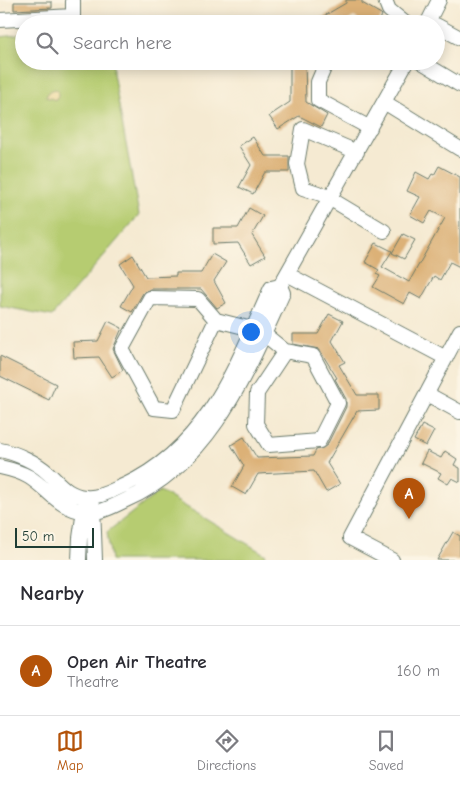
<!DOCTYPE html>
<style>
:root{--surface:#fff;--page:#f7f7f7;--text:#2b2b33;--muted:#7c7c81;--line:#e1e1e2;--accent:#b45309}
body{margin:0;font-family:"Comic Neue",sans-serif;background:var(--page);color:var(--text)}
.scale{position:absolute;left:15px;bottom:12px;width:79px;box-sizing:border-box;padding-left:5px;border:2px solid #1f3d34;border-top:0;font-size:14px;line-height:18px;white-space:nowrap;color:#1f3d34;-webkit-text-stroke:4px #fcf5e5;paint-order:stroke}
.you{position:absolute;left:250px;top:331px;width:18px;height:18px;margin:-12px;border:4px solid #fff;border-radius:50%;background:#1a73e8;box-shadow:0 0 0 8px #1a73e833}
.badge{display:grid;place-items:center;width:32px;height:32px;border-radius:50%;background:var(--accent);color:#fff;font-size:16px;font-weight:700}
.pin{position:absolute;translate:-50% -41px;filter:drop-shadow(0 1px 2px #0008)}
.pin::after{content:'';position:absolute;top:26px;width:18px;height:15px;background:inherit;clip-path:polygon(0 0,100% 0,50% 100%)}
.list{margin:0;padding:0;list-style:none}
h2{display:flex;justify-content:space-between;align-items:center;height:65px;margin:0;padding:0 20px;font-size:21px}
h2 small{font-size:16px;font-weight:400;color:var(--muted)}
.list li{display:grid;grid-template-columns:32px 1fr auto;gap:15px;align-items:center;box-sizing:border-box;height:90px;padding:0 20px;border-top:1px solid var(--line)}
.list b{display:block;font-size:19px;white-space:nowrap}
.list p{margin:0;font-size:16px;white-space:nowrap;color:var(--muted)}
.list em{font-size:16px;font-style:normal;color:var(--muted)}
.icon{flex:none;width:28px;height:28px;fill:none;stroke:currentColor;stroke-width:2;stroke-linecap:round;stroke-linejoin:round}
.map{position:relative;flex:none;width:460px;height:560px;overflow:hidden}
.search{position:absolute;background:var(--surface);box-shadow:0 2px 12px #0003;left:15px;right:15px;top:15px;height:55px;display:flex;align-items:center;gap:12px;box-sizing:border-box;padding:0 18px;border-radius:28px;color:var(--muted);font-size:19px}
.sheet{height:155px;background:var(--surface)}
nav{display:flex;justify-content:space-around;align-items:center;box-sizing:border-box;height:70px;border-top:1px solid var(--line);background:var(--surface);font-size:14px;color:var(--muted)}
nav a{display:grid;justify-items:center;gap:2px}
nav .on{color:var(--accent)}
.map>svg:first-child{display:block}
.green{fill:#b6cc71;stroke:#6a8452}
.sand{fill:#eeda9e;stroke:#868c69}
.building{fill:#dcb177}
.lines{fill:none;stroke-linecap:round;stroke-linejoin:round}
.minor-casing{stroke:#6a7a6b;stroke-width:16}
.minor{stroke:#fff;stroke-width:14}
</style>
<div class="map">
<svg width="460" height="560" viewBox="0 0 460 560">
<rect width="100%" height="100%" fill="#fcf5e5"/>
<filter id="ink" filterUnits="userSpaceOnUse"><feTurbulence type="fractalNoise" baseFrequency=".02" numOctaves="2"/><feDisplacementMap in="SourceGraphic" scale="10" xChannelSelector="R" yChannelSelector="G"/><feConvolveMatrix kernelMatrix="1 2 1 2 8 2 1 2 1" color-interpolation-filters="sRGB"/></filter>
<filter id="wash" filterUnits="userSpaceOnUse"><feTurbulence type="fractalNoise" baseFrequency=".0096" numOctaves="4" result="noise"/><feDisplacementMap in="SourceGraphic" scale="20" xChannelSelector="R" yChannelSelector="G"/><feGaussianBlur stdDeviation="1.12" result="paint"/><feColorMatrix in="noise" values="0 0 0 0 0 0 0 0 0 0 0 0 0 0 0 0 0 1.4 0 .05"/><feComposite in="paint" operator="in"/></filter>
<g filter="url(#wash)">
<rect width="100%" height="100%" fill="#f5ead2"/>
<path class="green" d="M 24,34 L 24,61 L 113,61 L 113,73 L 139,215 L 52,316 L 0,306 L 0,37 Z
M 160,491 L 266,555 L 262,560 L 111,560 L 107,532 Z"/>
<path class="sand" d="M 54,89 L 58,90 L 58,96 L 56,100 L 46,97 L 49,91 Z"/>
<g id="blocks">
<path class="building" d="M 346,0 L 362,0 L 362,3 L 381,14 L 382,15 L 378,24 L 366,24 L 354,17 L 342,24 L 310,24 L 346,3 Z
M 14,2 L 52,2 L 52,8 L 14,10 Z
M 290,61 L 305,61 L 306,102 L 327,115 L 321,127 L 299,116 L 278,129 L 269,116 L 290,102 Z
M 253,137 L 265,156 L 289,156 L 289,172 L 265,172 L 253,194 L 239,187 L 251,165 L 239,146 Z
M 439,166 L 460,177 L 460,267 L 450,262 L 440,280 L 434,276 L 421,299 L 410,293 L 404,304 L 373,287 L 380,276 L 376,274 L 379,270 L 365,262 L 376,243 L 392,251 L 382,267 L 409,282 L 445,218 L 431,211 L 424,223 L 410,215 L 420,197 L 407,191 L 416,172 L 429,179 L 432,174 L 434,175 Z
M 249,208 L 263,216 L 252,235 L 265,256 L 251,264 L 238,243 L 213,244 L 213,228 L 238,228 Z
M 403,234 L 415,240 L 404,259 L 392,253 Z
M 212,254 L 226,262 L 214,281 L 226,303 L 217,308 L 201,289 L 150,289 L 143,293 L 132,312 L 121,306 L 133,285 L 120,264 L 133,255 L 146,277 L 176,276 L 176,273 L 201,273 Z
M 329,314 L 343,321 L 332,341 L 345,362 L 339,365 L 357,395 L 379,395 L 379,410 L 357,411 L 327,463 L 340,484 L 326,492 L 314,471 L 258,474 L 246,495 L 232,487 L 244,466 L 231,445 L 244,437 L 257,458 L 313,456 L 316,450 L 323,448 L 327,445 L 346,407 L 346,399 L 335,379 L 337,378 L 319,349 L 293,344 L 293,334 L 318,334 Z
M 108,321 L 122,328 L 113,349 L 123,370 L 112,377 L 99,357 L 74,358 L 73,342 L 98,341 Z
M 0,356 L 56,384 L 49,400 L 0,376 Z
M 422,425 L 434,431 L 426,446 L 414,440 Z
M 427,451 L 441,458 L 445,451 L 457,459 L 454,465 L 460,468 L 460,482 L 452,478 L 448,484 L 438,478 L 441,473 L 421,463 Z
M 453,532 L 460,536 L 460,560 L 437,560 Z"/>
</g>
</g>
<g filter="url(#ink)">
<use href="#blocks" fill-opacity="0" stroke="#6a7a6b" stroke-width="1"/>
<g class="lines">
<defs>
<path id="minor" d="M 385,0 L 389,10 L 406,24
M 0,20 L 73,16 L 73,0
M 427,24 L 439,0
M 436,25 L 460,38
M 327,61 L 318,82 L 318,100 L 370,128
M 420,61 L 460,85
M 384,102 L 460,149
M 357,152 L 303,129 L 297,164 L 303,188 L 324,195 L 384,231
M 287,274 L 446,358
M 216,320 L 198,299 L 150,298 L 122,349 L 154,408 L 173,410 L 216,320 L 252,329 L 264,334 L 285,351 L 257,393 L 256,424 L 269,445 L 319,441 L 338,403 L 313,356 L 285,351
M 427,394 L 460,412
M 0,450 C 16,453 36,462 48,473 C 60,484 67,495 85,497 C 98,499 113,490 125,485 C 208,446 236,366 271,288 L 280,286 L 407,61
M 0,467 C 9,469 21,472 29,477 C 50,490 57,508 86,512 C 100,514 113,506 126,500 C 212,462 246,373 283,293 L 280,286
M 93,505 L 95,560
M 79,560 L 80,538 L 85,503
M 392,560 L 350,538 L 460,331"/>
</defs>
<use href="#minor" class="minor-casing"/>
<use href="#minor" class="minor"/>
</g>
</g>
</svg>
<div class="scale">50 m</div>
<div class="you"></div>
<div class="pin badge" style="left:409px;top:519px">A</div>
<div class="search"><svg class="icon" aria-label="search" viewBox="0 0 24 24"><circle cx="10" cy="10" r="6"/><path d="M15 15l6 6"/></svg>Search here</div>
</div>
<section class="sheet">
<h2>Nearby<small></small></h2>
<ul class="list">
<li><span class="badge">A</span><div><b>Open Air Theatre</b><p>Theatre</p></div><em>160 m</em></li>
</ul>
</section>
<nav>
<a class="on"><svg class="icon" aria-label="map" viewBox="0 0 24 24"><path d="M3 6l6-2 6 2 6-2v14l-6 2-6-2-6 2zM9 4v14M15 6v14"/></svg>Map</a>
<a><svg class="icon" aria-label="directions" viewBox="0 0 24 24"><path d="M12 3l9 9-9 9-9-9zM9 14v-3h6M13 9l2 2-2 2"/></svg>Directions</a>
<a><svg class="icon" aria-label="saved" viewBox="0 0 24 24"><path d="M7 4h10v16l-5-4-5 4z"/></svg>Saved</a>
</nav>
